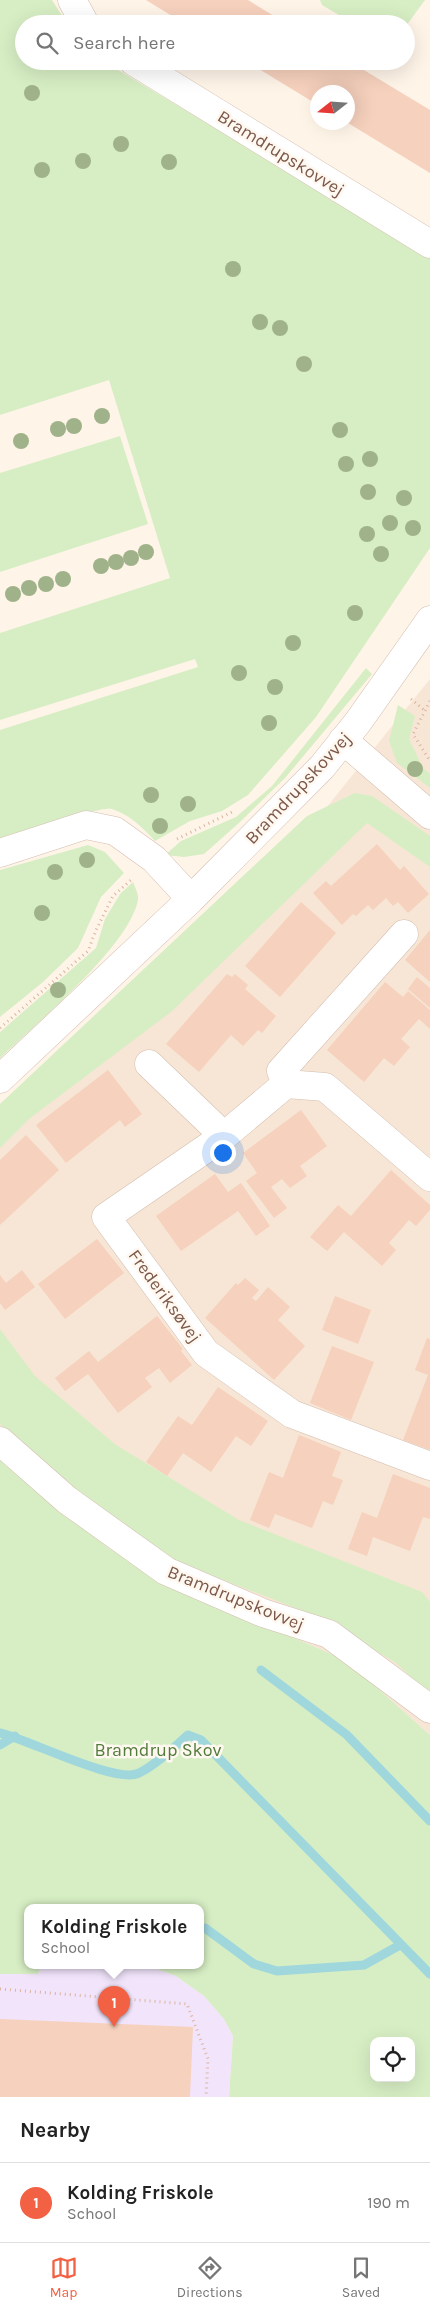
<!DOCTYPE html>
<meta charset="utf-8">
<style>
:root{--surface:#fff;--page:#f2f2f2;--text:#222;--muted:#767676;--line:#e0e0e0;--accent:#f26143}
body{margin:0;font-family:Karla,sans-serif;background:var(--page);color:var(--text)}
.controls{position:absolute;right:15px;bottom:15px;display:grid;overflow:hidden;border-radius:10px;box-shadow:0 5px 20px #0002}
.controls button{width:45px;height:45px;display:grid;place-items:center;padding:0;border:0;border-bottom:1px solid var(--line);background:var(--surface);color:var(--text);font:25px sans-serif}
.compass{position:absolute;left:310px;top:85px;width:45px;height:45px;border-radius:50%;background:var(--surface);box-shadow:0 5px 20px #0002;rotate:253deg}
.you{position:absolute;left:222px;top:1152px;width:18px;height:18px;margin:-12px;border:4px solid #fff;border-radius:50%;background:#1a73e8;box-shadow:0 0 0 8px #1a73e833}
.badge{display:grid;place-items:center;width:32px;height:32px;border-radius:50%;background:var(--accent);color:#fff;font-size:16px;font-weight:700}
.pin{position:absolute;translate:-50% -41px;filter:drop-shadow(0 1px 2px #0008)}
.pin::after{content:'';position:absolute;top:26px;width:18px;height:15px;background:inherit;clip-path:polygon(0 0,100% 0,50% 100%)}
.popup{position:absolute;left:24px;top:1904px;width:180px;height:65px;box-sizing:border-box;display:grid;place-content:center;border-radius:10px;background:var(--surface);filter:drop-shadow(0 1px 4px #0005);font-size:16px;white-space:nowrap;color:var(--muted)}
.popup b{font-size:19px;color:var(--text)}
.popup::after{content:'';position:absolute;left:50%;top:100%;margin-left:-10px;border:10px solid transparent;border-top-color:var(--surface)}
.list{margin:0;padding:0;list-style:none}
h2{display:flex;justify-content:space-between;align-items:center;height:65px;margin:0;padding:0 20px;font-size:21px}
h2 small{font-size:16px;font-weight:400;color:var(--muted)}
.list li{display:grid;grid-template-columns:32px 1fr auto;gap:15px;align-items:center;box-sizing:border-box;height:80px;padding:0 20px;border-top:1px solid var(--line)}
.list b{display:block;font-size:19px;white-space:nowrap}
.list p{margin:0;font-size:16px;white-space:nowrap;color:var(--muted)}
.list em{font-size:16px;font-style:normal;color:var(--muted)}
.icon{flex:none;width:28px;height:28px;fill:none;stroke:currentColor;stroke-width:2;stroke-linecap:round;stroke-linejoin:round}
.map{position:relative;flex:none;width:430px;height:2097px;overflow:hidden}
.search{position:absolute;background:var(--surface);box-shadow:0 5px 20px #0002;left:15px;right:15px;top:15px;height:55px;display:flex;align-items:center;gap:12px;box-sizing:border-box;padding:0 18px;border-radius:28px;color:var(--muted);font-size:19px}
.sheet{height:145px;background:var(--surface)}
nav{display:flex;justify-content:space-around;align-items:center;box-sizing:border-box;height:70px;border-top:1px solid var(--line);background:var(--surface);font-size:14px;color:var(--muted)}
nav a{display:grid;justify-items:center;gap:2px}
nav .on{color:var(--accent)}
.map>svg:first-child{display:block}
.residential{fill:#f7e6d5}
.education{fill:#f1e4fb}
.green{fill:#d7eec4;fill-rule:evenodd}
.lines{fill:none;stroke-linecap:round;stroke-linejoin:round}
.stream{stroke:#9fd7dd;stroke-width:9}
.building{fill:#f6d1bd}
.minor-casing{stroke:#d4bdaf;stroke-width:29}
.path{stroke:#dcb49f;stroke-width:3;stroke-dasharray:1 4;stroke-linecap:butt}
.minor{stroke:#fff;stroke-width:28}
.tree{fill:#9fb289}
.labels{text-anchor:middle;dominant-baseline:central;stroke-width:5;stroke-linejoin:round;paint-order:stroke}
.street-label{font-size:18px;fill:#7b5849;stroke:#fff8f0}
.park-label{font-size:18px;fill:#527c3c;stroke:#fff8f0}
</style>
<div class="map">
<svg width="430" height="2097" viewBox="0 0 430 2097">
<rect width="100%" height="100%" fill="#fef4e8"/>
<path class="residential" d="M 430,679 L 430,1735 L 347,1661 L 176,1586 L 110,1549 L 57,1508 L 0,1457 L 0,1114 L 322,813 Z"/>
<path class="education" d="M 41,1966 L 149,1966 L 176,1976 L 204,1996 L 224,2019 L 233,2036 L 229,2097 L 0,2097 L 0,1974 L 38,1974 Z"/>
<path class="green" d="M 0,0 L 52,0 L 67,24 L 24,24 L 24,61 L 103,61 L 430,256 L 430,548 L 316,717 L 248,795 L 222,811 L 190,821 L 155,841 C 142,827 130,815 112,809 C 100,806 17,833 0,838 L 0,730 L 198,667 L 195,659 L 0,720 L 0,633 L 170,578 L 109,380 L 0,415 Z
M 320,0 L 425,0 L 406,26 L 406,24 L 354,24 L 322,5 Z
M 120,436 L 148,524 L 0,572 L 0,473 Z
M 366,668 L 372,674 L 285,778 L 240,822 L 204,854 L 184,857 L 165,855 L 181,841 L 236,817 L 272,786 Z
M 398,705 L 415,716 L 409,739 L 423,768 L 430,774 L 430,788 L 397,763 L 389,741 Z
M 355,793 L 372,796 L 430,836 L 430,867 L 367,823 L 171,1012 L 29,1119 L 0,1148 L 0,1104 L 307,816 Z
M 88,845 L 105,852 L 124,873 L 101,897 L 78,948 L 43,982 L 0,1017 L 0,870 Z
M 133,882 C 135,887 139,895 138,900 C 130,945 35,1025 0,1058 L 0,1032 L 96,948 L 105,919 L 120,894 Z
M 0,1329 L 35,1376 L 116,1445 L 239,1520 L 422,1592 L 430,1602 L 430,1695 L 396,1663 L 321,1618 L 180,1563 L 88,1507 L 0,1424 Z
M 0,1457 L 57,1508 L 110,1549 L 176,1586 L 347,1661 L 430,1735 L 430,2097 L 229,2097 L 233,2036 L 224,2019 L 204,1996 L 176,1976 L 149,1966 L 200,1966 L 200,1908 L 28,1908 L 28,1966 L 41,1966 L 38,1974 L 0,1974 ZM 374,2041 L 411,2041 L 411,2078 L 374,2078 Z"/>
<g class="lines">
<path class="stream" d="M 261,1670 L 347,1735 L 430,1821
M 0,1733 C 27,1739 118,1785 139,1773 C 157,1764 173,1748 188,1735 L 201,1740 L 430,1974
M 0,1745 L 15,1736
M 205,1928 L 254,1964 L 277,1971 L 364,1965 L 400,1945"/>
</g>
<path class="building" d="M 146,0 L 248,0 L 287,24 L 185,24 Z
M 246,61 L 349,61 L 430,110 L 430,173 L 348,123 L 348,92 L 318,92 L 318,105 Z
M 377,844 L 400,870 L 404,866 L 429,894 L 408,913 L 398,902 L 393,906 L 386,898 L 373,910 L 368,905 L 356,916 L 353,914 L 342,925 L 313,893 L 326,881 L 331,886 Z
M 301,902 L 336,933 L 280,997 L 245,966 Z
M 430,930 L 430,982 L 405,960 Z
M 227,974 L 232,977 L 235,974 L 248,985 L 245,989 L 276,1016 L 262,1033 L 258,1030 L 243,1046 L 231,1035 L 199,1072 L 166,1044 Z
M 417,977 L 430,988 L 430,1008 L 408,989 Z
M 385,982 L 403,997 L 408,991 L 430,1010 L 430,1029 L 419,1019 L 401,1039 L 410,1047 L 394,1066 L 384,1058 L 364,1082 L 327,1050 Z
M 108,1070 L 142,1114 L 125,1127 L 120,1120 L 66,1163 L 36,1125 Z
M 301,1110 L 327,1146 L 300,1166 L 307,1176 L 290,1188 L 282,1179 L 271,1187 L 287,1208 L 274,1218 L 246,1181 L 257,1173 L 243,1153 Z
M 26,1135 L 59,1170 L 0,1225 L 0,1160 Z
M 391,1170 L 430,1205 L 430,1210 L 416,1226 L 409,1220 L 389,1243 L 396,1250 L 382,1266 L 344,1232 L 327,1251 L 310,1237 L 338,1205 L 351,1216 Z
M 215,1174 L 228,1192 L 241,1183 L 270,1226 L 256,1236 L 238,1211 L 181,1251 L 156,1216 Z
M 97,1239 L 124,1273 L 65,1319 L 38,1284 Z
M 22,1270 L 35,1287 L 5,1310 L 0,1303 L 0,1275 L 6,1283 Z
M 245,1278 L 259,1290 L 252,1298 L 256,1301 L 268,1287 L 290,1307 L 278,1320 L 305,1346 L 274,1380 L 205,1318 L 236,1283 L 238,1285 Z
M 335,1296 L 371,1310 L 358,1344 L 322,1330 Z
M 157,1316 L 183,1349 L 181,1351 L 192,1365 L 170,1383 L 159,1368 L 145,1378 L 152,1387 L 118,1413 L 88,1374 L 65,1391 L 55,1378 L 89,1351 L 98,1362 Z
M 427,1338 L 430,1339 L 430,1450 L 403,1440 L 428,1375 L 415,1370 Z
M 332,1346 L 374,1362 L 351,1420 L 310,1403 Z
M 218,1387 L 268,1421 L 251,1446 L 236,1436 L 211,1472 L 183,1453 L 167,1476 L 146,1462 L 178,1416 L 192,1425 Z
M 299,1435 L 341,1452 L 332,1476 L 343,1480 L 333,1505 L 323,1501 L 312,1528 L 275,1514 L 269,1528 L 250,1520 L 269,1472 L 283,1478 Z
M 393,1474 L 430,1488 L 430,1519 L 423,1517 L 410,1551 L 373,1537 L 367,1556 L 348,1549 L 362,1512 L 377,1518 Z
M 0,2019 L 193,2027 L 190,2097 L 0,2097 Z"/>
<g class="lines">
<defs>
<path id="minor" d="M 72,0 L 85,24
M 133,61 L 430,244
M 343,740 L 430,815
M 0,853 L 86,825 L 115,831 L 154,859 L 191,899
M 149,1064 L 224,1136
M 0,1079 L 191,899 L 322,767 L 358,722 L 430,620
M 286,1084 L 281,1071 L 404,934
M 430,1177 L 325,1087 L 286,1084 L 224,1136 L 106,1217 L 206,1353 L 292,1414 L 430,1466
M 0,1441 L 67,1500 L 166,1571 L 263,1613 L 329,1634 L 430,1709"/>
</defs>
<use href="#minor" class="minor-casing"/>
<path class="path" d="M 411,699 L 424,710
M 430,701 L 413,734 L 430,761
M 177,839 L 234,811
M 0,1028 L 88,951 L 96,930 L 113,896 L 131,880
M 0,1989 L 187,2004 L 208,2059 L 206,2097"/>
<use href="#minor" class="minor"/>
</g>
<g class="tree">
<circle cx="32" cy="93" r="8"/>
<circle cx="121" cy="144" r="8"/>
<circle cx="83" cy="161" r="8"/>
<circle cx="169" cy="162" r="8"/>
<circle cx="42" cy="170" r="8"/>
<circle cx="233" cy="269" r="8"/>
<circle cx="260" cy="322" r="8"/>
<circle cx="280" cy="328" r="8"/>
<circle cx="304" cy="364" r="8"/>
<circle cx="102" cy="416" r="8"/>
<circle cx="74" cy="426" r="8"/>
<circle cx="58" cy="429" r="8"/>
<circle cx="340" cy="430" r="8"/>
<circle cx="21" cy="441" r="8"/>
<circle cx="370" cy="459" r="8"/>
<circle cx="346" cy="464" r="8"/>
<circle cx="368" cy="492" r="8"/>
<circle cx="404" cy="498" r="8"/>
<circle cx="390" cy="523" r="8"/>
<circle cx="413" cy="528" r="8"/>
<circle cx="367" cy="534" r="8"/>
<circle cx="146" cy="552" r="8"/>
<circle cx="381" cy="554" r="8"/>
<circle cx="131" cy="558" r="8"/>
<circle cx="116" cy="562" r="8"/>
<circle cx="101" cy="566" r="8"/>
<circle cx="63" cy="579" r="8"/>
<circle cx="46" cy="584" r="8"/>
<circle cx="29" cy="588" r="8"/>
<circle cx="13" cy="594" r="8"/>
<circle cx="355" cy="613" r="8"/>
<circle cx="293" cy="643" r="8"/>
<circle cx="239" cy="673" r="8"/>
<circle cx="275" cy="687" r="8"/>
<circle cx="269" cy="723" r="8"/>
<circle cx="415" cy="769" r="8"/>
<circle cx="151" cy="795" r="8"/>
<circle cx="188" cy="804" r="8"/>
<circle cx="160" cy="826" r="8"/>
<circle cx="87" cy="860" r="8"/>
<circle cx="55" cy="872" r="8"/>
<circle cx="42" cy="913" r="8"/>
<circle cx="58" cy="990" r="8"/>
</g>
<g class="labels">
<g class="street-label">
<text transform="translate(281 153) rotate(32)">Bramdrupskovvej</text>
<text transform="translate(298 788) rotate(-47)">Bramdrupskovvej</text>
<text transform="translate(165 1296) rotate(54)">Frederiksøvej</text>
<text transform="translate(236 1598) rotate(22)">Bramdrupskovvej</text>
</g>
<g class="park-label">
<text x="158" y="1750">Bramdrup Skov</text>
</g>
</g>
</svg>
<div class="controls">
<button><svg class="icon" aria-label="locate" viewBox="0 0 24 24"><circle cx="12" cy="12" r="6"/><path d="M12 2v4M12 18v4M2 12h4M18 12h4"/></svg></button>
</div>
<svg class="compass" viewBox="-18 -18 36 36"><path d="M0-13l5 13h-10z" fill="#e53935"/><path d="M0 13l5-13h-10z" fill="#767676"/></svg>
<div class="you"></div>
<div class="pin badge" style="left:114px;top:2027px">1</div>
<div class="popup"><b>Kolding Friskole</b>School</div>
<div class="search"><svg class="icon" aria-label="search" viewBox="0 0 24 24"><circle cx="10" cy="10" r="6"/><path d="M15 15l6 6"/></svg>Search here</div>
</div>
<section class="sheet">
<h2>Nearby<small></small></h2>
<ul class="list">
<li><span class="badge">1</span><div><b>Kolding Friskole</b><p>School</p></div><em>190 m</em></li>
</ul>
</section>
<nav>
<a class="on"><svg class="icon" aria-label="map" viewBox="0 0 24 24"><path d="M3 6l6-2 6 2 6-2v14l-6 2-6-2-6 2zM9 4v14M15 6v14"/></svg>Map</a>
<a><svg class="icon" aria-label="directions" viewBox="0 0 24 24"><path d="M12 3l9 9-9 9-9-9zM9 14v-3h6M13 9l2 2-2 2"/></svg>Directions</a>
<a><svg class="icon" aria-label="saved" viewBox="0 0 24 24"><path d="M7 4h10v16l-5-4-5 4z"/></svg>Saved</a>
</nav>
